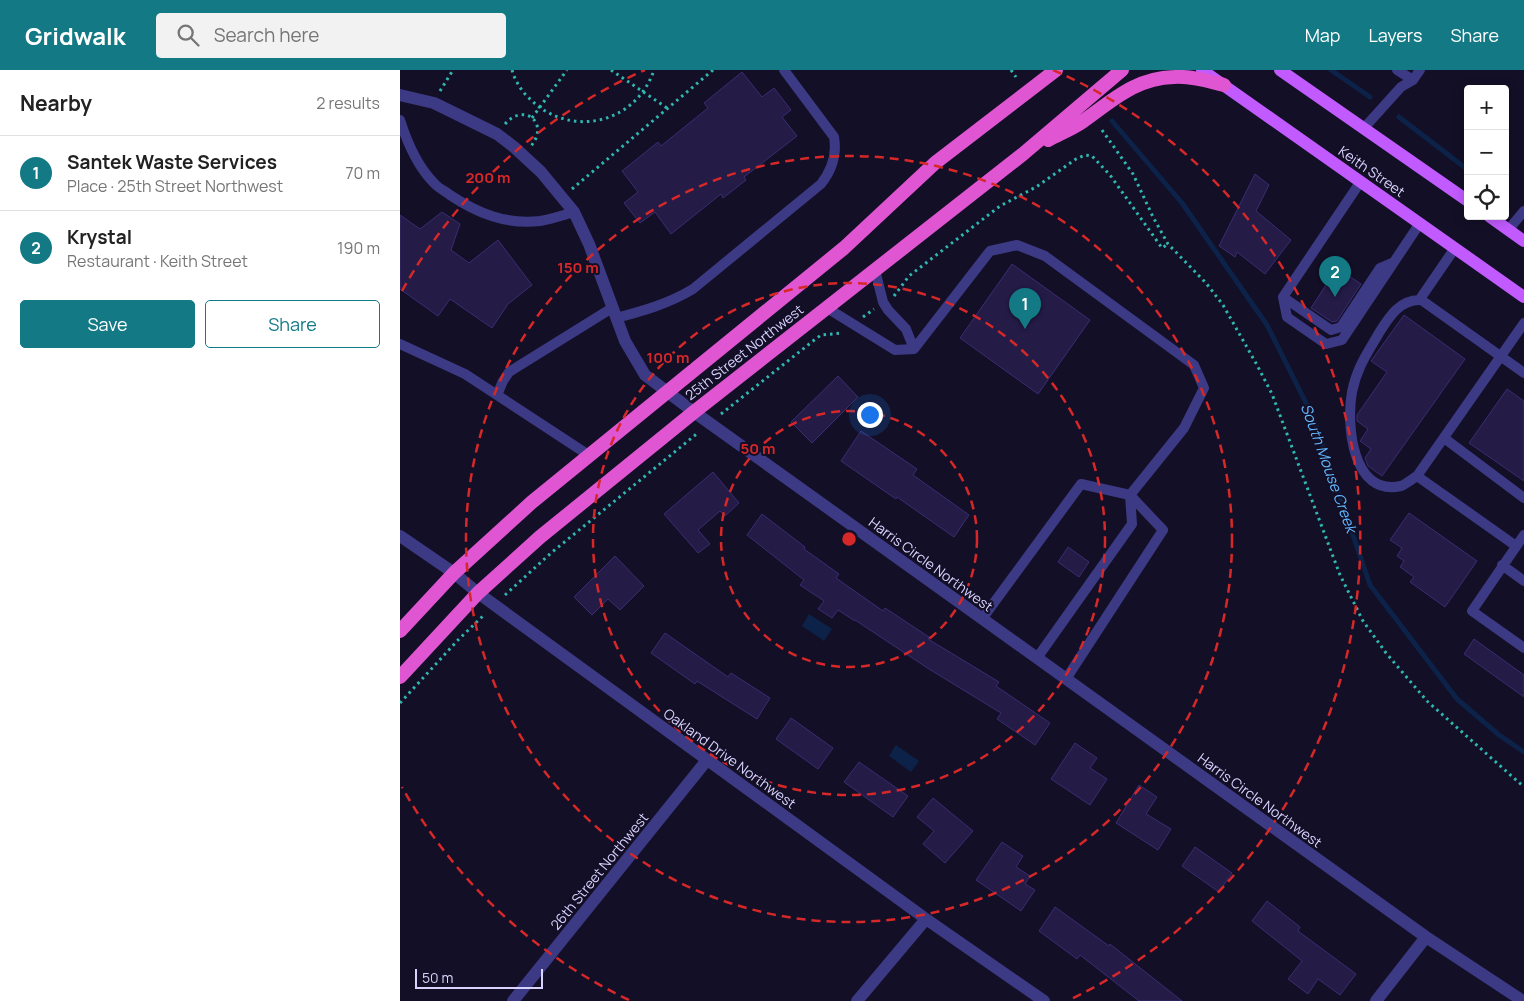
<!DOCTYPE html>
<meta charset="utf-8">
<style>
:root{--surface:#fff;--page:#f2f2f2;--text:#222;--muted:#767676;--line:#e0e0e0;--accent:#137a85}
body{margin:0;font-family:Manrope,sans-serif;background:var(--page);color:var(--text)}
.controls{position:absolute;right:15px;top:15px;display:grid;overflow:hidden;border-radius:5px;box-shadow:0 2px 12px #0003}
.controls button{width:45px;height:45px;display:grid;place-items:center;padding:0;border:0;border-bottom:1px solid var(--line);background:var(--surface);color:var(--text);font:25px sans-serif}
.scale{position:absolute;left:15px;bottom:12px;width:128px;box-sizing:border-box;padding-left:5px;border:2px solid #d9d4ff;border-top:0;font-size:14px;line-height:18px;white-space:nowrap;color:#d9d4ff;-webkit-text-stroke:4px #130f26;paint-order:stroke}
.you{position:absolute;left:469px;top:344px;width:18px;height:18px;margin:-12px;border:4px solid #fff;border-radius:50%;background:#1a73e8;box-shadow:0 0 0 8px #1a73e833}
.badge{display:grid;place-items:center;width:32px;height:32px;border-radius:50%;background:var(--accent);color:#fff;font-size:16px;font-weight:700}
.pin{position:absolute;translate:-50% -41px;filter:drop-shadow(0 1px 2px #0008)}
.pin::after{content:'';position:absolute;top:26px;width:18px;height:15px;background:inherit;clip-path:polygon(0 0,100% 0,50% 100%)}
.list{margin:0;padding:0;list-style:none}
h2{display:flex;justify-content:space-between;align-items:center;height:65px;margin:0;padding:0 20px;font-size:21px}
h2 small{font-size:16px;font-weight:400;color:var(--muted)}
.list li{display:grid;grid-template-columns:32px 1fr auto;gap:15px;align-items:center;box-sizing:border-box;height:75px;padding:0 20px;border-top:1px solid var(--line)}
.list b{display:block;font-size:19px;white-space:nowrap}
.list p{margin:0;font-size:16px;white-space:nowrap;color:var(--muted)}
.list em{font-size:16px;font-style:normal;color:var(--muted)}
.actions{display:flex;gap:10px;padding:15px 20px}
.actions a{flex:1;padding:11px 0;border:1px solid var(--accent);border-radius:5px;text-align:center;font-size:18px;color:var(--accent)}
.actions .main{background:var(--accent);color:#fff}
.icon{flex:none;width:28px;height:28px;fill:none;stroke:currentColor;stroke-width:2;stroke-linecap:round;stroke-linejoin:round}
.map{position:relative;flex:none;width:1124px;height:931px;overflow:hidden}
header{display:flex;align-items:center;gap:30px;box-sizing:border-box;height:70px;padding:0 25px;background:var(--accent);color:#fff}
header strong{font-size:24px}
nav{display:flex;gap:28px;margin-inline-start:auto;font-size:18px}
.search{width:350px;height:45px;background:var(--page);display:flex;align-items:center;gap:12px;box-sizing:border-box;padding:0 18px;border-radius:5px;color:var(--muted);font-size:19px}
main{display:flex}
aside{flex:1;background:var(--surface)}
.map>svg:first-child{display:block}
.water{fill:#0c2248}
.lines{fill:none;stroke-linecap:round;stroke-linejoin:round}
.stream{stroke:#0c2248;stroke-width:5}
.building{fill:#241b47;stroke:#3b2d73}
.path{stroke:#2fb8b0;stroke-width:3;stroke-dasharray:2.5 4;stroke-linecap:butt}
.service{stroke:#3d3a85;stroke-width:10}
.minor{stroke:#3d3a85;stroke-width:12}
.primary{stroke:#c25bff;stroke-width:12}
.trunk{stroke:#e055d1;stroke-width:14}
.ring{fill:none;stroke:#d62828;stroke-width:2.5;stroke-dasharray:9 6}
.labels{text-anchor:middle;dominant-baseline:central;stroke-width:4;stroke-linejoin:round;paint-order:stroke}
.street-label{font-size:14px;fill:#d9d4ff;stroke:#130f26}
.water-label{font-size:15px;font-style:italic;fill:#62b6ff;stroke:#130f26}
.centre{fill:#d62828;stroke:#130f26;stroke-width:2.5}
.ring-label{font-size:15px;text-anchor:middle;font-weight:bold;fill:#d62828;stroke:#130f26;stroke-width:4;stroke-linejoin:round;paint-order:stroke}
</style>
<header>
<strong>Gridwalk</strong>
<div class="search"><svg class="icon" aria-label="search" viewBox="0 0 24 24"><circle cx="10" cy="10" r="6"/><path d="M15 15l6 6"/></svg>Search here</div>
<nav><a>Map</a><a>Layers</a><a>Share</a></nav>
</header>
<main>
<aside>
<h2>Nearby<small>2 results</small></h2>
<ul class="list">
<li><span class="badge">1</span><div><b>Santek Waste Services</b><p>Place · 25th Street Northwest</p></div><em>70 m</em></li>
<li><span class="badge">2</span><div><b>Krystal</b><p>Restaurant · Keith Street</p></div><em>190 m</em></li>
</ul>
<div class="actions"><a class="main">Save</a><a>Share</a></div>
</aside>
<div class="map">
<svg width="1124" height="931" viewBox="0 0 1124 931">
<rect width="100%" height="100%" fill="#130f26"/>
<path class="water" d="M 409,544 L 432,559 L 424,571 L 402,556 Z
M 496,675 L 519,691 L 511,702 L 489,686 Z"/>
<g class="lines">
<path class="stream" d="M 931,0 L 970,27
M 999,47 L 1068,100
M 712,51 L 782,133 L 867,255 L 912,345 L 970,515 L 1057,629 L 1099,665 L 1124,682"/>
</g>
<path class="building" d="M 342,2 L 362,27 L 374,18 L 391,40 L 382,47 L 397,66 L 344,107 L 346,110 L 323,128 L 321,124 L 271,164 L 255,142 L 240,153 L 224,133 L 238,122 L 222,101 L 258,72 L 261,76 L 308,38 L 304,33 Z
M 855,104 L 869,115 L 856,141 L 891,170 L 865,204 L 837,182 L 835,187 L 819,176 Z
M 42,142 L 60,154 L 51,180 L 69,193 L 98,170 L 132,215 L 108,234 L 92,258 L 50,229 L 38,246 L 0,219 L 0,145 L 20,159 Z
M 612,194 L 690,250 L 638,324 L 560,268 Z
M 937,198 L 961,214 L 937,251 L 932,252 L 911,238 Z
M 1004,245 L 1065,289 L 982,406 L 968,396 L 965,388 L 971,379 L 960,371 L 968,359 L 957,351 L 957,345 L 987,302 L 971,291 Z
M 438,306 L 458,327 L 412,373 L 391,352 Z
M 1107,319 L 1124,331 L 1124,411 L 1069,373 Z
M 461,361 L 517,399 L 513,405 L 569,445 L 554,467 L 497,427 L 496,429 L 441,391 Z
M 313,402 L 339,433 L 325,446 L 320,441 L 298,460 L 310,474 L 298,483 L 264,444 Z
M 1009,443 L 1077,491 L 1045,537 L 1010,512 L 1014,507 L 1000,497 L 1004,491 L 997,486 L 1002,478 L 990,470 Z
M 362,444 L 405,477 L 404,479 L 439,504 L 436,508 L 483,541 L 485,538 L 529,567 L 528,569 L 599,612 L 596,616 L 650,653 L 635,675 L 597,649 L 601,643 L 529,599 L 455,550 L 455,551 L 438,540 L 432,548 L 418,539 L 424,531 L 400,515 L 404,510 L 347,465 Z
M 668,477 L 689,492 L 679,507 L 658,492 Z
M 215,486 L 244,516 L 220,540 L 208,529 L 192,545 L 174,527 Z
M 265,563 L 328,607 L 331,603 L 370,628 L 357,649 L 297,611 L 295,614 L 251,583 Z
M 1074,569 L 1124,605 L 1124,627 L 1064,584 Z
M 391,648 L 433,678 L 418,699 L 376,669 Z
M 675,673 L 697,688 L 690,698 L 707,709 L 690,735 L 651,709 Z
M 459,692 L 508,726 L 493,747 L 444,712 Z
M 739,715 L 757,727 L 746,744 L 771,759 L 758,780 L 716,753 Z
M 533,728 L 573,761 L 545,793 L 523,774 L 534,761 L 517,747 Z
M 602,772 L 623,786 L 616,797 L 630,806 L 625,814 L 635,820 L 621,841 L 576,810 Z
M 795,777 L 832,803 L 819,822 L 782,796 Z
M 867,831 L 900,857 L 898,861 L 956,904 L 940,925 L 918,909 L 908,924 L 888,909 L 902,891 L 852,851 Z
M 655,837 L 709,876 L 710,874 L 782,931 L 739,931 L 680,885 L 677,889 L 639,861 Z"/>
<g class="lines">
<path class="path" d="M 112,0 C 115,11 122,22 130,29 C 170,69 236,54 254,0
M 211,0 L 267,38
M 611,0 L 616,7
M 40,21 L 53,0
M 132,48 L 167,0
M 105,54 C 124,32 150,53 131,76
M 702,60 L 733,104 L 753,147 L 768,174 L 806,213 L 823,235 L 857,295 L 872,324 L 940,505 L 963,551 L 986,583 L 1027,631 L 1124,717
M 172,119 L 313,0
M 494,226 L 509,206 L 600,136 L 636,117 L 676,89 L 685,85 L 692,86 L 710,105 L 762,178 L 768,174
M 463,247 L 474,239
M 321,344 L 413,271 L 421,265 L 443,263
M 105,525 L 151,483 L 299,362
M 0,633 L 58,570 L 84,545"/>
<path class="service" d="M 997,0 L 1013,10
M 0,50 C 7,72 17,96 34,113 C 38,118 45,121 50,125 C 77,143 106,155 140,151 C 152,149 163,145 174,142
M 964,58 L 1001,17 L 1013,10 L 1020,0
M 961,111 L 883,227 L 887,247 L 926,274 L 942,270 L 1020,153
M 1108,160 L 1124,141
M 1055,178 L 1020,229 L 1124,303
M 883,227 L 931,260 L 941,257 L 980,198 L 994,192
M 1021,230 C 1000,229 989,247 979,263 C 967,284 957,297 952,322 C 946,354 952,427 1001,416 C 1006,414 1012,409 1017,406 L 1124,253
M 427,238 L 495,280 L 514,279 L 506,259 L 488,240 L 483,232 L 475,200
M 216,248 C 243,241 268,234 293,219 L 421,114 C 432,100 437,84 434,67 L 384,0
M 0,274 L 65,304 L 190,386
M 514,279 L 590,181 L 617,175 L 645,186 L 794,295 L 804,318 L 784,358 L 730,425 L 732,454 L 637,588
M 97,325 L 103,311 L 109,302 L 212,238
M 1044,368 L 1124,428
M 1017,406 L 1116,476
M 1124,465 L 1072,541 L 1124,578
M 1102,495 L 1124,511
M 582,549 L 681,414 L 730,425 L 763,460 L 666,609"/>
<path class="minor" d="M 0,25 L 34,33 L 97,64 L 114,77 L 141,102 L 174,142 L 189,174 L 225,271 L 245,305 L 294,342 L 1026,867 L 1123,931
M 0,466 L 54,503 L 78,523 L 526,849 L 644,931
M 113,931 L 307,690
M 457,931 L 526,849
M 976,931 L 1026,867"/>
<path class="primary" d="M 802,0 L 1124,227
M 880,0 L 1068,131
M 1089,146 L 1124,171"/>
<path class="trunk" d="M 648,70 C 659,64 672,59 682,52 C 712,31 735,8 774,7 C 791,6 808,11 824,15
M 0,561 L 54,503 L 132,432 L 444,178 L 535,93 L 656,0
M 0,607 L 78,523 L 140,467 L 294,342 L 623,84 L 722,0"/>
</g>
<g class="ring">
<circle cx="449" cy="469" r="128"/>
<circle cx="449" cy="469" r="256"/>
<circle cx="449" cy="469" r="383"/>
<path d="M229 930A511 511 0 0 1 2 717M2 221A511 511 0 0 1 245 0M653 0A511 511 0 0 1 669 930"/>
</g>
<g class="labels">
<g class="street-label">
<text transform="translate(972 101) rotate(35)">Keith Street</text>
<text transform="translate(344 282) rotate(-38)">25th Street Northwest</text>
<text transform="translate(531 494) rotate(36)">Harris Circle Northwest</text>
<text transform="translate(330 688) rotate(36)">Oakland Drive Northwest</text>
<text transform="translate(860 730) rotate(36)">Harris Circle Northwest</text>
<text transform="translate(199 801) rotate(-51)">26th Street Northwest</text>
</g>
<g class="water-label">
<text transform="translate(929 398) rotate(70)">South Mouse Creek</text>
</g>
</g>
<circle cx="449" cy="469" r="8" class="centre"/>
<g class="ring-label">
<text x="88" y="113">200 m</text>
<text x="178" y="203">150 m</text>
<text x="268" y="293">100 m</text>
<text x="358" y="384">50 m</text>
</g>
</svg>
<div class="controls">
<button>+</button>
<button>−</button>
<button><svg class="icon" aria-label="locate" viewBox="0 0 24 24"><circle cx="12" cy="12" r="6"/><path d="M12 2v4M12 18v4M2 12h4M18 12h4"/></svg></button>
</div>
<div class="scale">50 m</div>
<div class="you"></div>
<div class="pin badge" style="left:625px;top:259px">1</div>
<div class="pin badge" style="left:935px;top:227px">2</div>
</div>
</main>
